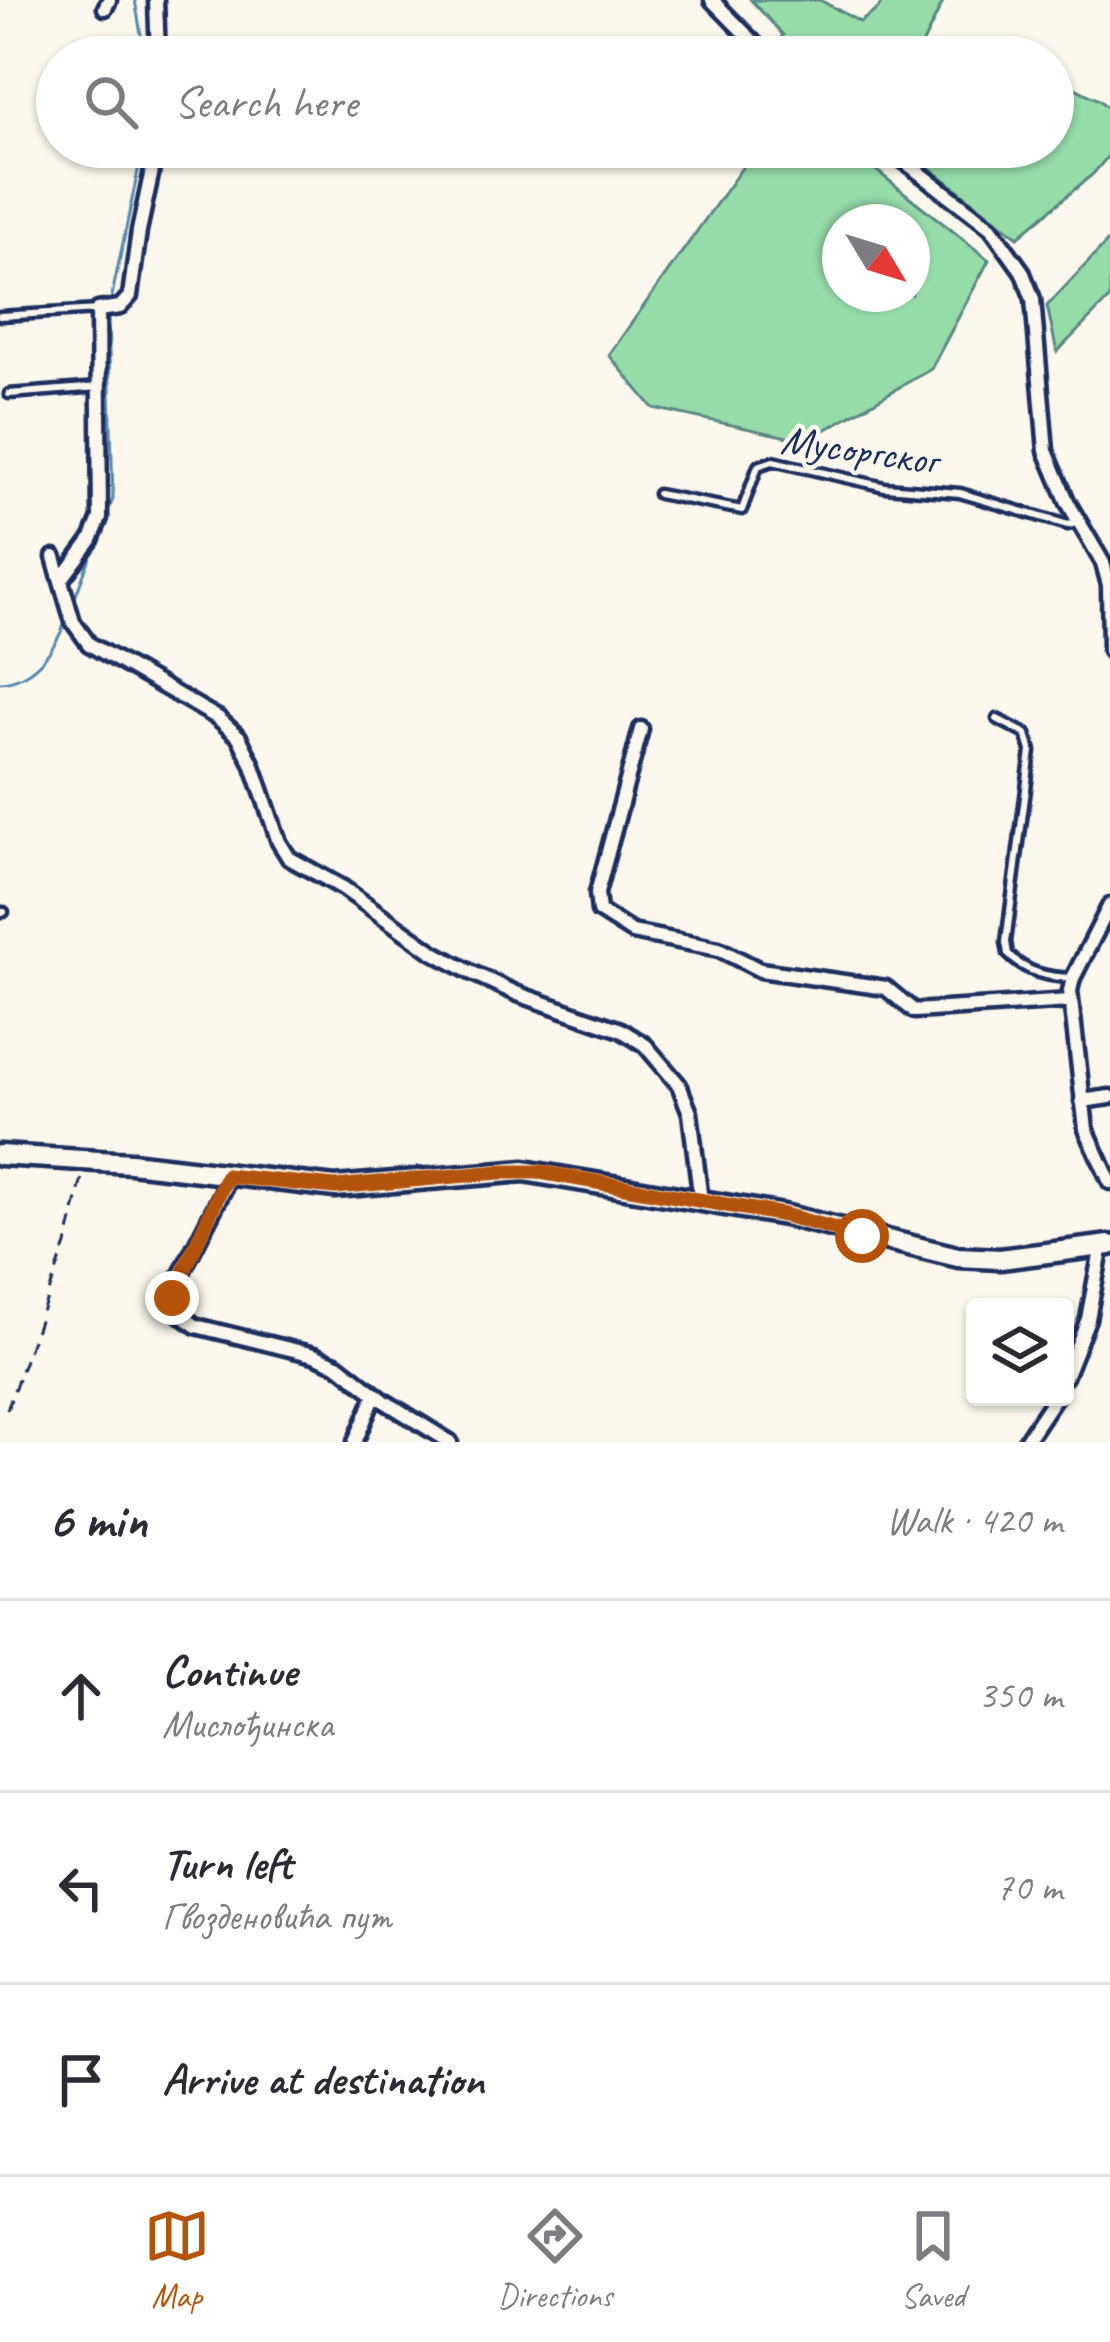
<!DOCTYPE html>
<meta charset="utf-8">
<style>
:root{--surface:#fff;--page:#f2f2f3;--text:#2b2b33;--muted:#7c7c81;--line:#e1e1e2;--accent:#b45309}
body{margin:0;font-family:Caveat,sans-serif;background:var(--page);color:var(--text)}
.controls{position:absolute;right:36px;bottom:36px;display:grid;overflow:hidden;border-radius:12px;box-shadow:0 3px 9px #0004}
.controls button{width:108px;height:108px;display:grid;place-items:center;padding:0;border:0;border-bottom:3px solid var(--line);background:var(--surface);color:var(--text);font:60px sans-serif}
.compass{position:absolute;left:822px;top:204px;width:108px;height:108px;border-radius:50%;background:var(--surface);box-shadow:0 3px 9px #0004;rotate:128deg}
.stop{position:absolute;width:36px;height:36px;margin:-27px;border:9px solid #b45309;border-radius:50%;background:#fff}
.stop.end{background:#b45309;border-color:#fff;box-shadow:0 3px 12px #0008}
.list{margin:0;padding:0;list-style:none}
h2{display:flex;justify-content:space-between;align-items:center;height:156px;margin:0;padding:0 48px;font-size:51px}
h2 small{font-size:39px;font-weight:400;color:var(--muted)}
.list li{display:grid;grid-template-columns:78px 1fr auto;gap:36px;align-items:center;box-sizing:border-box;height:192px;padding:0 48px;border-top:3px solid var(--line)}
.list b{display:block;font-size:45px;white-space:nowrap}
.list p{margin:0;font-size:39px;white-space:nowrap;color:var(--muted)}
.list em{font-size:39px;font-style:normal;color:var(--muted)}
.icon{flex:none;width:66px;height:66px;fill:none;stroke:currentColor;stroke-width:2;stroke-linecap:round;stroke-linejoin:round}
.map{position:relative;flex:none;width:1110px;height:1442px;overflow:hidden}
.search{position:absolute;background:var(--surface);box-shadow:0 3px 9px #0004;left:36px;right:36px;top:36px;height:132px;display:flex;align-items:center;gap:30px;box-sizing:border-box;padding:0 42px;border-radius:66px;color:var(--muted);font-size:45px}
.sheet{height:732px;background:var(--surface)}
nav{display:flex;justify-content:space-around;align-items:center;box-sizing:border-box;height:168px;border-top:3px solid var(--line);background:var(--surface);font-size:33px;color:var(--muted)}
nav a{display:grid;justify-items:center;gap:6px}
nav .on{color:var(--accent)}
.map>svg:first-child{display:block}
.green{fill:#96dca9;stroke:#588684;stroke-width:3;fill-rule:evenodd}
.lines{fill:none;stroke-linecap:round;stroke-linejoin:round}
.stream{stroke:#5787ac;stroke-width:3}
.lane-casing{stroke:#1b2f5e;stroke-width:15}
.street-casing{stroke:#1b2f5e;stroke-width:21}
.secondary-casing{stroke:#1b2f5e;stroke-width:27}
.path{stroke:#1b2f5e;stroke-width:3;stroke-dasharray:12 9;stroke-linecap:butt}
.lane{stroke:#fbf7ec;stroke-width:6}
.street{stroke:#fbf7ec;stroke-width:12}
.secondary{stroke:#fbf7ec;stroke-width:18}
.route{stroke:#b45309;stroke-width:15}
.labels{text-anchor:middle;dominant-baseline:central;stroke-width:9;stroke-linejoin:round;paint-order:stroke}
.street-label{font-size:42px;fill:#1b2f5e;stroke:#fbf7ec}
</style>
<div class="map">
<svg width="1110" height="1442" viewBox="0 0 1110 1442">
<rect width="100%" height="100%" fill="#fbf7ec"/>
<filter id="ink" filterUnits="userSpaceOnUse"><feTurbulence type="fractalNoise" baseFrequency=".00833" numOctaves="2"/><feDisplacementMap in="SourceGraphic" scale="24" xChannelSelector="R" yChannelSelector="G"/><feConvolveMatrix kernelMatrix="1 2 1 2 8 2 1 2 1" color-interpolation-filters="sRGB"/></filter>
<g filter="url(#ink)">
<path class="green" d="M 751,0 L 820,0 L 860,22 L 878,9 L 883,0 L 944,0 L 921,47 L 929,57 L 786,57 L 774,48 L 783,35 Z
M 1053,77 L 1099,100 L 1110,110 L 1110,154 L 1093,174 L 1018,237 L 903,147 L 1053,147 Z
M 826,147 L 847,147 L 989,260 L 931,369 L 806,441 L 653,408 L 609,355 L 746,162 ZM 912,222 L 912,294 L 840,294 L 840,222 Z
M 1110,239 L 1110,298 L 1057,352 L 1047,306 Z"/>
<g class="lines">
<path class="stream" d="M 135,0 L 145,57
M 110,305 L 143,147
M 105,519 L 113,499 L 108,314
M 73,603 L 97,539
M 0,682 C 34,680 56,648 67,618"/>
<defs>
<path id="lane" d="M 0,316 L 98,310
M 9,394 L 99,387
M 658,494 L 742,510 L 758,466 L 773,461 L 885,487 L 960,493 L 1068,525 L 1079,522
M 997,719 L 1026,734 L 1031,751 L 1006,942 L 1008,954 C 1026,973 1047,977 1073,978
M 0,912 L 4,912"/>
<path id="street" d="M 156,0 L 158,57
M 712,0 L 768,57
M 105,8 L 109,0
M 886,147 L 991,228 L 1022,271 L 1033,299 L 1046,451 L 1068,503 L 1103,563 L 1109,585 L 1110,651
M 54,557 L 73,622 L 89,644 L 218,718 L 239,737 L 252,763 L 279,842 L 289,858 L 343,888 L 433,952 L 470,972 L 518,994 L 621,1030 L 645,1045 L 679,1085 L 690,1113 L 701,1201
M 62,579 L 91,540 L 100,518 L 98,310 L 120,307 L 130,296 L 139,231 L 157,147
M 641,729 L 597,893 L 599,911 L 632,932 L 719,949 L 760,970 L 886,988 L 914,1011 L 1070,1001
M 1110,905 L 1073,978 L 1070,991 L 1086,1129 L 1110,1182
M 1082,1101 L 1110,1097
M 227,1176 L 224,1189 L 173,1290 L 174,1310 L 196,1326 L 314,1355 L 338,1365 L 384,1401 L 450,1442
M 1065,1377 L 1088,1319 L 1102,1245
M 355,1442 L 375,1395
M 1025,1442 L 1055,1397"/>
<path id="secondary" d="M 0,1155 L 131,1163 L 335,1187 L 524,1171 L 784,1215 L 958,1257 L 1000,1259 L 1110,1245"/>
</defs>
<use href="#lane" class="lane-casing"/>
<use href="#street" class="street-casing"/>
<use href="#secondary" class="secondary-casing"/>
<path class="path" d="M 7,1410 L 66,1245 L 82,1178"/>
<use href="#lane" class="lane"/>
<use href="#street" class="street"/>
<use href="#secondary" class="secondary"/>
</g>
</g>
<g class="lines" filter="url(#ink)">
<path class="route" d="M 172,1298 L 227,1176 L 335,1187 L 499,1172 L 540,1172 L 784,1215 L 862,1236"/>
</g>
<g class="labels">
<g class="street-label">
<text transform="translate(859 450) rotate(8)">Мусоргског</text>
</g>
</g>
</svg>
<div class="controls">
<button><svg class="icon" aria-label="layers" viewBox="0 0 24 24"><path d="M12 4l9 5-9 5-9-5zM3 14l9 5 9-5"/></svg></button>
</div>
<svg class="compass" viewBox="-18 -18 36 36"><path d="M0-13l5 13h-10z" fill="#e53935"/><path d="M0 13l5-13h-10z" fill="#7c7c81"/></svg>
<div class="stop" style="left:862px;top:1236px"></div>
<div class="stop end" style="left:172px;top:1298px"></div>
<div class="search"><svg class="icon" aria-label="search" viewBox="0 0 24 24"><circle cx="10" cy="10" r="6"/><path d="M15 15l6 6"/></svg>Search here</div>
</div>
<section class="sheet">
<h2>6 min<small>Walk · 420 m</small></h2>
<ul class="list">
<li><svg class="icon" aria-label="ahead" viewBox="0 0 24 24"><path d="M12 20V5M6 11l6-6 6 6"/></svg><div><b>Continue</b><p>Мислођинска</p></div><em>350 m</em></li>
<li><svg class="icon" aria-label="left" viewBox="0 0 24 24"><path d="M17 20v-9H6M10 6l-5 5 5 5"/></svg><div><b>Turn left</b><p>Гвозденовића пут</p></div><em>70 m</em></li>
<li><svg class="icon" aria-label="arrive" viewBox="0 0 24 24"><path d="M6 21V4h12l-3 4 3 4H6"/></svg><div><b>Arrive at destination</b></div></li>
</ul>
</section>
<nav>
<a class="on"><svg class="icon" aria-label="map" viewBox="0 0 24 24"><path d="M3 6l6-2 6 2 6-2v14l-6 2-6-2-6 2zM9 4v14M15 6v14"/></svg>Map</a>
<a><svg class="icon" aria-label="directions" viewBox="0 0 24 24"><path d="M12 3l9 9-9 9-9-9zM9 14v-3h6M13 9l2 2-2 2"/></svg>Directions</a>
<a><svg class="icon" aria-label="saved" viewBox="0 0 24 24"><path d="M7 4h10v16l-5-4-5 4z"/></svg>Saved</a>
</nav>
